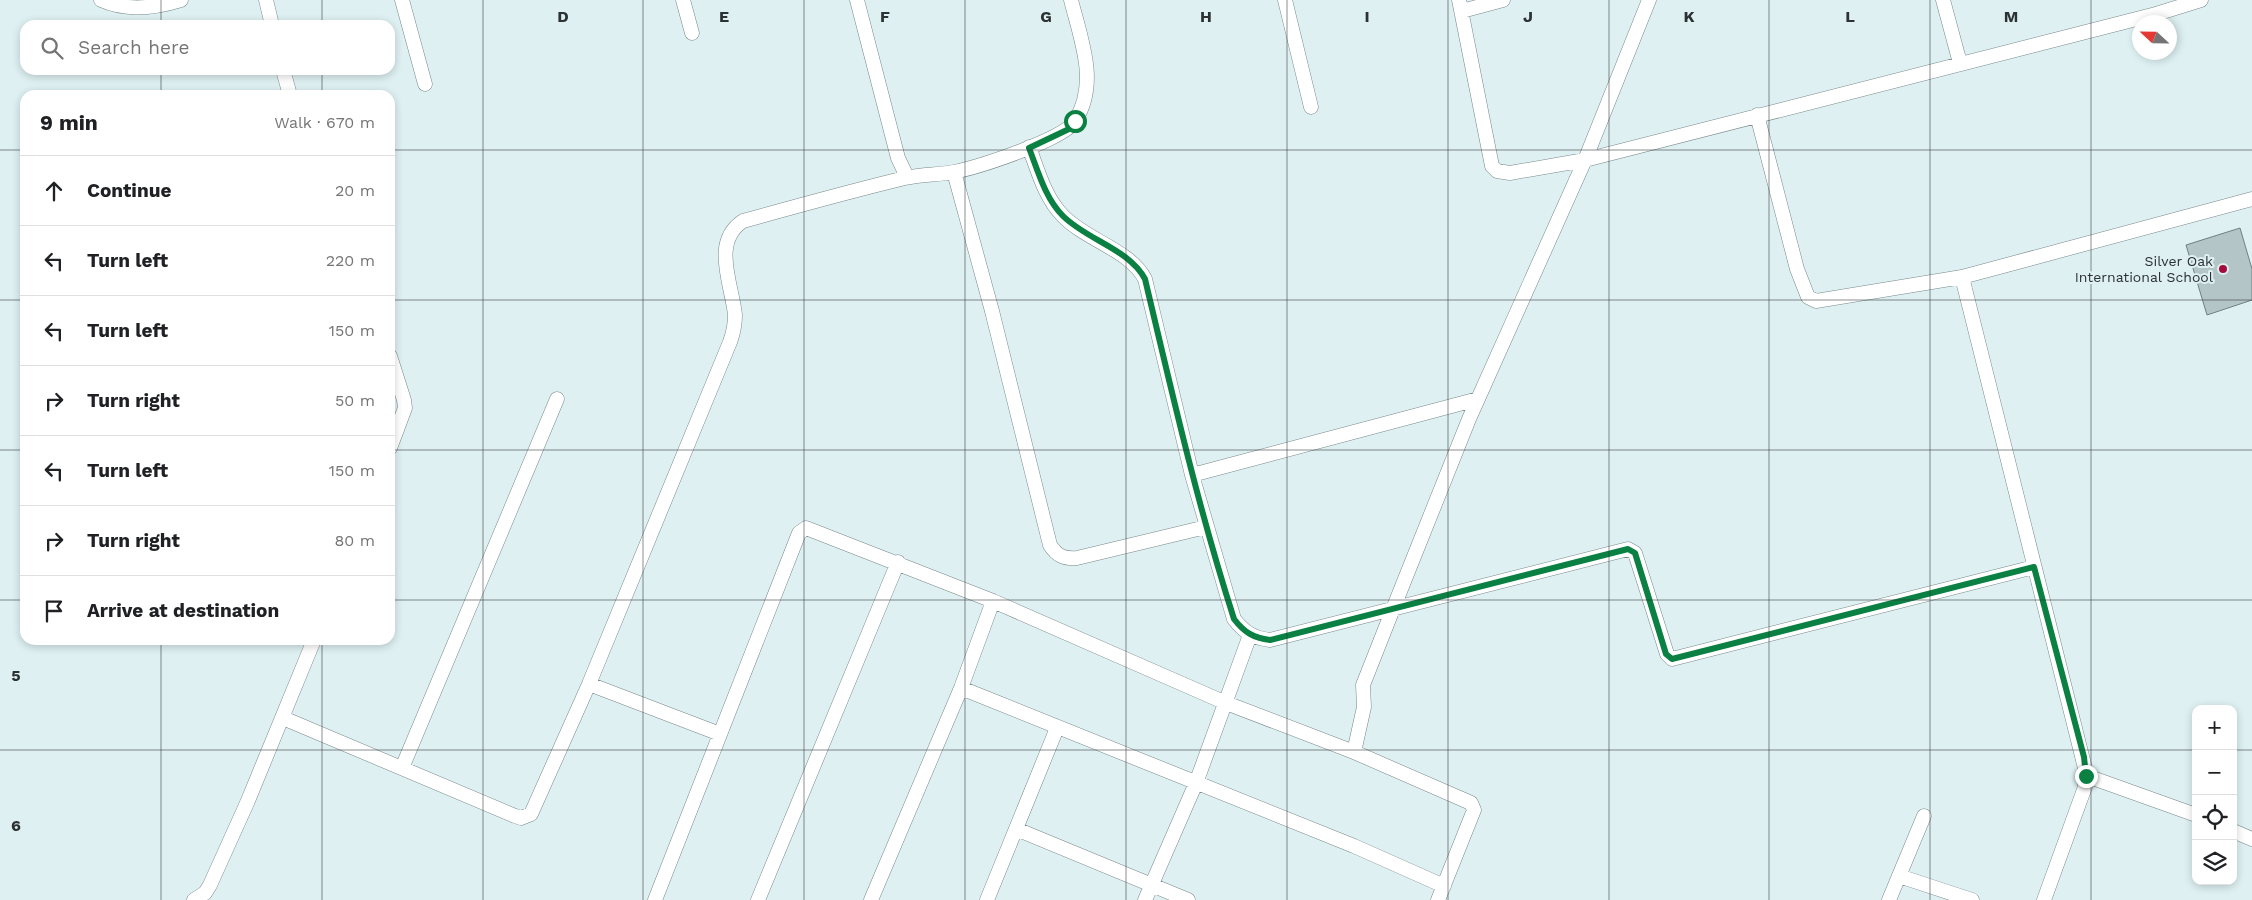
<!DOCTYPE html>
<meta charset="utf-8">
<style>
:root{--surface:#fff;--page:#f6f6f6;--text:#202124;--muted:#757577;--line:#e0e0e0}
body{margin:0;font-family:"Work Sans",sans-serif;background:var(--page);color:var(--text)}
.controls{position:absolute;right:15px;bottom:15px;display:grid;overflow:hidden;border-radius:10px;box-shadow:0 2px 8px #0003}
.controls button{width:45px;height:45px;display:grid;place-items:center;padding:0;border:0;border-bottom:1px solid var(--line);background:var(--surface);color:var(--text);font:25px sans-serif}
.compass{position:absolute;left:2132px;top:15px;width:45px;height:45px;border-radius:50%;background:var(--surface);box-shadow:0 2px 8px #0003;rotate:292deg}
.stop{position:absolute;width:15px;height:15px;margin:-11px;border:4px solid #0b8043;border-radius:50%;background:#fff}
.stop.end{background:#0b8043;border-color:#fff;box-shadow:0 1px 5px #0008}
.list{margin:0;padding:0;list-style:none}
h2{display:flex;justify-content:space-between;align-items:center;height:65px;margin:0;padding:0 20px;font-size:21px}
h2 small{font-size:16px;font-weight:400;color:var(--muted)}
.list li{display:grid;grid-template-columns:32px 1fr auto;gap:15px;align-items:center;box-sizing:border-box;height:70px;padding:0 20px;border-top:1px solid var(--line)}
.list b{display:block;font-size:19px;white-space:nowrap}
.list em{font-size:16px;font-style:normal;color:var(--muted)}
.icon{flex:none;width:28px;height:28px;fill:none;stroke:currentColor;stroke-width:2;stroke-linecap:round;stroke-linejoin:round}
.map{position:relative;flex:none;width:2252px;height:900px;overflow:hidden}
.search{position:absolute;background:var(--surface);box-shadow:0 2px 8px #0003;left:20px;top:20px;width:375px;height:55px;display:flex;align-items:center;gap:12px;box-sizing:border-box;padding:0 18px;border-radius:15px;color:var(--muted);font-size:19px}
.panel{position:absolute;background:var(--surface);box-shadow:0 2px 8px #0003;left:20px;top:90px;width:375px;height:555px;border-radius:15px}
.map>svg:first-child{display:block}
.building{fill:#b4c5c7;stroke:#708082}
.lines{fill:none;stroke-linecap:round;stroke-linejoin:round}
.street-casing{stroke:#79898b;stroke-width:15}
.street{stroke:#fff;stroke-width:14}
.route{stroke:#0b8043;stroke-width:6}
.grid{fill:none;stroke:#2c3233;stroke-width:1;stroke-opacity:0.55}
.poi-dot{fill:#a50b3c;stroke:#def0f2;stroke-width:2}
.labels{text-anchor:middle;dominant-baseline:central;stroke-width:4;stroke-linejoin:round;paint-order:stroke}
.poi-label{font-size:14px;fill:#2c3233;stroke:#def0f2;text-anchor:end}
.grid-label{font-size:16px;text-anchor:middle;font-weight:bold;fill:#2c3233;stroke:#def0f2;stroke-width:4;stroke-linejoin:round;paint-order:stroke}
</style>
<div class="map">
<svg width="2252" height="900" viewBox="0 0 2252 900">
<rect width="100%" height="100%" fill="#def0f2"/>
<path class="building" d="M 2240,228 L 2252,269 L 2252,300 L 2207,315 L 2186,245 Z"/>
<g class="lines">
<defs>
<path id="street" d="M 101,0 C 127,12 155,8 181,0
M 266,0 L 272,25
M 402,0 L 425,84
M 683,0 L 692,33
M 857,0 L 898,158 L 907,177
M 1285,0 L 1311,107
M 1459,0 L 1492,166 L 1497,171 L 1510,173 L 1585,160 L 2156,14 L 2201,0
M 1943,0 L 1960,63
M 1462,11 L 1503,0
M 283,70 L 290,95
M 1757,115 L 1797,269 L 1808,297 L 1816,301 L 1962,277 L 2252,199
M 1029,147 C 1038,171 1045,198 1063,216 C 1086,240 1130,250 1145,279 L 1192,475 L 1234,619 C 1244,632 1253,638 1270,640 L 1628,549 L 1635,553 L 1667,654 L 1672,659 L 2034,567
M 954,172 L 992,311 L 1050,545 C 1057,556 1064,559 1077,558 L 1206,527
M 1962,277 L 2086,772 L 2085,787 L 2044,900
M 390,356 L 404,400 L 405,408 L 390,448
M 1192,475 L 1478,399
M 589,684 L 720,734
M 961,688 L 1354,846 L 1444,886
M 283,718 L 515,816 L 521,818 L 531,814 L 589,684 L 730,342 C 733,334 735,324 735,315 C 732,284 711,242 743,221 C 797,206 851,191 905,178 C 921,174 938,175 954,172 C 978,167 1063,140 1075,121 C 1099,83 1081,40 1071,0
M 1354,752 L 1364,707 L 1363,685 L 1393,609 L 1469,419 L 1585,160 L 1649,0
M 402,768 L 557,399
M 2087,776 L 2196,815
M 1016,829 L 1188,900
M 2233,831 L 2252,839
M 1899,876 L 1972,900
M 194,900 L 205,893 L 210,885 L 247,803 L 314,640
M 655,900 L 799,533 L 806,528 L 993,601 L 1226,703 L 1354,752 L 1471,803 L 1474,810 L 1438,900
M 758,900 L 898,562
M 871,900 L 961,688 L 993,601
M 987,900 L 1057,728
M 1145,900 L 1196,783 L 1250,635
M 1889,900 L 1924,816"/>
</defs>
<use href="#street" class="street-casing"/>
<use href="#street" class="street"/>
</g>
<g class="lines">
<path class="route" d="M 1075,121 L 1069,129 L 1029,148 C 1038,171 1045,198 1063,216 C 1087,240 1129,249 1145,279 C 1172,393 1198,507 1234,619 C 1244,632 1253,638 1270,640 L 1628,549 L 1635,553 L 1666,654 L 1672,659 L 2034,567 L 2084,757 L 2086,776"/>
</g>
<path class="grid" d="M 161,0 L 161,25M 322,0 L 322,25M 483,0 L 483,900M 643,0 L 643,900M 804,0 L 804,900M 965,0 L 965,900M 1126,0 L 1126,900M 1287,0 L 1287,900M 1448,0 L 1448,900M 1609,0 L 1609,900M 1769,0 L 1769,900M 1930,0 L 1930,900M 2091,0 L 2091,900M 161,70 L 161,95M 322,70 L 322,95M 0,150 L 25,150M 390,150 L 2252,150M 0,300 L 25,300M 390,300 L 2252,300M 0,450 L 25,450M 390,450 L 2252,450M 0,600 L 25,600M 390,600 L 2252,600M 161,640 L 161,900M 322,640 L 322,900M 0,750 L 2196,750M 2233,750 L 2252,750"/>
<circle class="poi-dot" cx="2223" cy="269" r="5"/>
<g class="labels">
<g class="poi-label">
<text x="2213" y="261">Silver Oak<tspan x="2213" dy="16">International School</tspan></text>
</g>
</g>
<g class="grid-label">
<text x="563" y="22">D</text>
<text x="724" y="22">E</text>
<text x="885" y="22">F</text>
<text x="1046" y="22">G</text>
<text x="1206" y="22">H</text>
<text x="1367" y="22">I</text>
<text x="1528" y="22">J</text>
<text x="1689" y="22">K</text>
<text x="1850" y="22">L</text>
<text x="2011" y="22">M</text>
<text x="16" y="681">5</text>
<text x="16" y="831">6</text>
</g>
</svg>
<div class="controls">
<button>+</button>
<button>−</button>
<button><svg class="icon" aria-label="locate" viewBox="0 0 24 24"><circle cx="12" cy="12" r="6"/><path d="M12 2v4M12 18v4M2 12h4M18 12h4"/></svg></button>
<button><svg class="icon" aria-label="layers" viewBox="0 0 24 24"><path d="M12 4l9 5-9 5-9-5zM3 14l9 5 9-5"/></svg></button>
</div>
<svg class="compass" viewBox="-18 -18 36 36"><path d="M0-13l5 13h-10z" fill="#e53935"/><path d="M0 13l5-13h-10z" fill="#757577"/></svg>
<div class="stop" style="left:1075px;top:121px"></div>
<div class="stop end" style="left:2086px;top:776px"></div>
<div class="search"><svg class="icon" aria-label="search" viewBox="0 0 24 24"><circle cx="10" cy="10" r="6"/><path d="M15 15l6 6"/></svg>Search here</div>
<section class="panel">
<h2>9 min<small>Walk · 670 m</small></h2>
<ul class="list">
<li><svg class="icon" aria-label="ahead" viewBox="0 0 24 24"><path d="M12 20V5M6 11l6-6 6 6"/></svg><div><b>Continue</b></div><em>20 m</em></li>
<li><svg class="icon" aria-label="left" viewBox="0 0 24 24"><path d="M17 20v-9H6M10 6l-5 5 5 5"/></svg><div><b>Turn left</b></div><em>220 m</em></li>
<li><svg class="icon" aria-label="left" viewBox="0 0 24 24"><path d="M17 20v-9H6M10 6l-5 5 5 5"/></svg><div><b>Turn left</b></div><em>150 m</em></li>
<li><svg class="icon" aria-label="right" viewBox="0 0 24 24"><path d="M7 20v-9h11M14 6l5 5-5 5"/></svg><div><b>Turn right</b></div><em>50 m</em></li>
<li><svg class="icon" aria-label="left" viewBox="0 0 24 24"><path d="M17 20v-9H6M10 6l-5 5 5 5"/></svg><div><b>Turn left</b></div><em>150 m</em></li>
<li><svg class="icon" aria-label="right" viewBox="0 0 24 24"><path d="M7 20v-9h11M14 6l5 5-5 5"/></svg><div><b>Turn right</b></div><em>80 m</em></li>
<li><svg class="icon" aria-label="arrive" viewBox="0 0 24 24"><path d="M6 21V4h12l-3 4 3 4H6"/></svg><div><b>Arrive at destination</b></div></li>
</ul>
</section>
</div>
